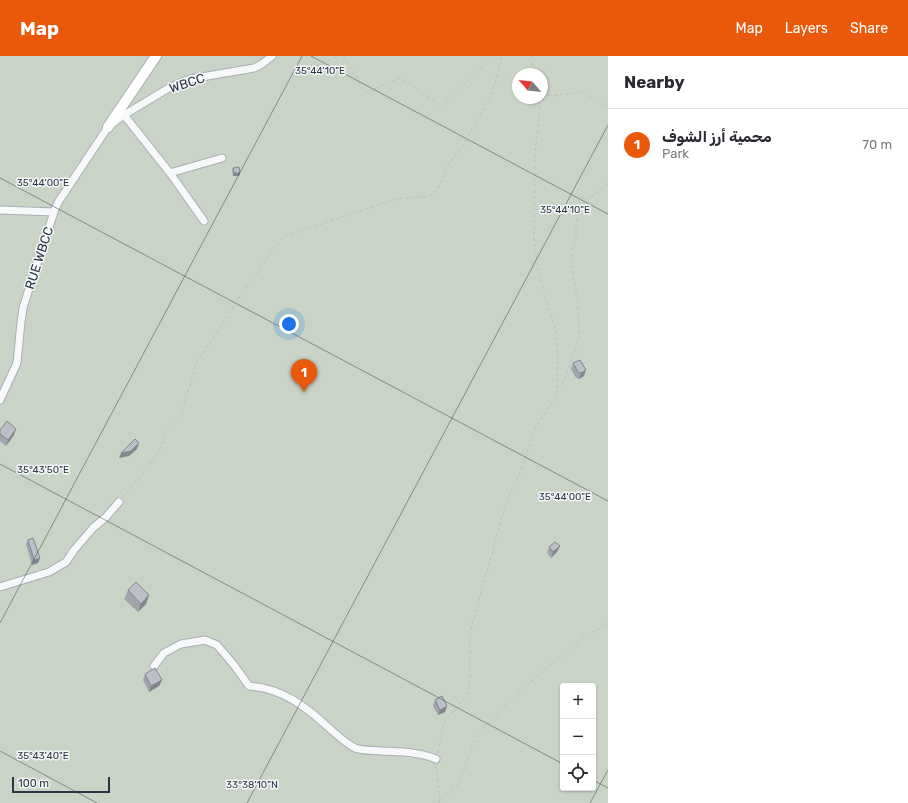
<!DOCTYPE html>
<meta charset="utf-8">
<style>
:root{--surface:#fff;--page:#f2f2f3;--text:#2b2b33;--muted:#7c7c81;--line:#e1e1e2;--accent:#ea580c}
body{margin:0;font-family:Rubik,"Noto Sans Arabic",sans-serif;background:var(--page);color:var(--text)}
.controls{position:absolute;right:12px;bottom:12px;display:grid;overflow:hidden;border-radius:4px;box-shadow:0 1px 3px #0004}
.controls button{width:36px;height:36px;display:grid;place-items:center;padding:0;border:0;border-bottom:1px solid var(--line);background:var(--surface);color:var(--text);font:20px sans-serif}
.compass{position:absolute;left:512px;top:12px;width:36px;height:36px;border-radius:50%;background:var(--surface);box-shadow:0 1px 3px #0004;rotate:298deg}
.scale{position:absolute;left:12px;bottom:10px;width:98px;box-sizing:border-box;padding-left:4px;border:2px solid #2c3543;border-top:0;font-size:11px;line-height:14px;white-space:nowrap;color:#2c3543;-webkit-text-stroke:3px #f4f6f8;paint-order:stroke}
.you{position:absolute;left:289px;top:268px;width:14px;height:14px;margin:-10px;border:3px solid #fff;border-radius:50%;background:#1a73e8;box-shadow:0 0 0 6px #1a73e833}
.badge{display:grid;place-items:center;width:26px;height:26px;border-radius:50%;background:var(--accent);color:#fff;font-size:13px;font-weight:700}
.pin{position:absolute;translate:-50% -33px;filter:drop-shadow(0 1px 2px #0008)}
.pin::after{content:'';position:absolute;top:21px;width:14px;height:12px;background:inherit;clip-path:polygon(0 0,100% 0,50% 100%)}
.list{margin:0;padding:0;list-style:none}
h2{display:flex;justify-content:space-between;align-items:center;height:52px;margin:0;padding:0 16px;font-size:17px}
h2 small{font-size:13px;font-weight:400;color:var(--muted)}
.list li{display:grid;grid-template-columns:26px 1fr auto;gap:12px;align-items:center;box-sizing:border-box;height:72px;padding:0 16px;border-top:1px solid var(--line)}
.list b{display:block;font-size:15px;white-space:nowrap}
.list p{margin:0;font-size:13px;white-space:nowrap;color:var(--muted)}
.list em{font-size:13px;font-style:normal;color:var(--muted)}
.icon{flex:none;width:22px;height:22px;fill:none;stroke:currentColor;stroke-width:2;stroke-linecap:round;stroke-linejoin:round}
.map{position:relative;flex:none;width:608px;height:747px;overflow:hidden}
header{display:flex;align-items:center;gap:24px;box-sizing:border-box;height:56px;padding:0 20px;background:var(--accent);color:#fff}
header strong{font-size:19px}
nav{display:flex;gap:22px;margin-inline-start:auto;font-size:14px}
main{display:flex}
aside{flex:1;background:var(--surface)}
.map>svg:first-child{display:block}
.green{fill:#cad4c6;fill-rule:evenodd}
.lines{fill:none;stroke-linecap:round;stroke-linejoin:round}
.street-casing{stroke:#a9aeb5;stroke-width:9}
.secondary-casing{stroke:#a9aeb5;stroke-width:12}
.path{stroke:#babec2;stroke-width:1;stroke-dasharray:3 3;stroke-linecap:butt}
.street{stroke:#f7f8f9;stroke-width:7}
.secondary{stroke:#fff;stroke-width:10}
.wall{fill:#a1a5ac}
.shaded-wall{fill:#83868c}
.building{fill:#bbc0c8;stroke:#83868c}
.ticks{fill:none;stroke:#2c3543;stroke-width:1;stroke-opacity:0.45}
.labels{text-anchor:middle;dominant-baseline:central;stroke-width:3;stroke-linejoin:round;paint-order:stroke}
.street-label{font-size:13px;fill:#2c3543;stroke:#f4f6f8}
.ticks-label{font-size:10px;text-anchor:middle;fill:#2c3543;stroke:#f4f6f8;stroke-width:3;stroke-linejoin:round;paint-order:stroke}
</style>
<header>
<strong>Map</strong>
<nav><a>Map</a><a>Layers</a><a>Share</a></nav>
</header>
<main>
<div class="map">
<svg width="608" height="747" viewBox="0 0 608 747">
<rect width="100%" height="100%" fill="#e4e7eb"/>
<path class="green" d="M 0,0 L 608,0 L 608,747 L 0,747 ZM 518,18 L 542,18 L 542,42 L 518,42 ZM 563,630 L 593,630 L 593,732 L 563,732 Z"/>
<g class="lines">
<defs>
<path id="street" d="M 124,59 L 170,117 L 204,165
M 170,117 L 222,102
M 0,154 L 54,156
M 0,344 L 17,307 L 21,266 L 23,252 L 34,217 L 55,153 L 59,145 L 108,71 L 124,59 L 167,33 L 190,23 L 254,12 L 262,8 L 272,0
M 0,531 L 49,516 L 66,506 L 74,494 L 93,472 L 106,461 L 119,446
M 154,610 L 164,597 L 181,588 L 205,584 L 217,589 L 234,609 L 249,630 C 282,632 305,650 328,671 C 336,678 345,687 355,692 C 363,695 373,694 382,695 C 401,696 419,696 436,703"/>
<path id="secondary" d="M 108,71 L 156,0"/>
</defs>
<use href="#street" class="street-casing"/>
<use href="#secondary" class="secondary-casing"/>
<path class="path" d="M 311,0 L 317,10 L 338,0
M 343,0 L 365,37 L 399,22 L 415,31 L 441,51 L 493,0
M 533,0 L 532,8 L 534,18
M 542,38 L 551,40 L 581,36 L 608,51
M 557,332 L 564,326 L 579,282 L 578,247 L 571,205 L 572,193 L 576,183 L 576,169 L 579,155 L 586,143 L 595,138 L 608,128
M 123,441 L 147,412 L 163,388 L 164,379 L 181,361 L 184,348 L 197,306 L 243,236 L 283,181 L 397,143 L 429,140 L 438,133 L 449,107 L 464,88 L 492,38 L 502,0
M 438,696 L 444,666 L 460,648 L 467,639 L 468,634 L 470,625 L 470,580 L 472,569 L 506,447 L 524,407 L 535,373 L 556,340 L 557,332 L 558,305 L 556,275 L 539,220 L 534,181 L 535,97 L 540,54 L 538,42
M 436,711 L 440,744
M 439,747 L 440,744 L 459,728 L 474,685 L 480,675 L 517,638 L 568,594 L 584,581 L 608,567"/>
<use href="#street" class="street"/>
<use href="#secondary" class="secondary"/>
</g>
<path class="wall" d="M 233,112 L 240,117 L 239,120 L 233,120 L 232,115 Z
M 573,307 L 584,320 L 579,323 L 576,322 L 571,313 Z
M 0,374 L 14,379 L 6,390 L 0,385 Z
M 28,484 L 40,502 L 38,507 L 32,509 L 26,488 Z
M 560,490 L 557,496 L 551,502 L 547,497 L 549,491 Z
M 128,534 L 149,539 L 146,548 L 138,556 L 124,543 Z
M 145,618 L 162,624 L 159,630 L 149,636 L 143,624 Z
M 435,644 L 447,650 L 445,656 L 438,659 L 433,650 Z"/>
<path class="shaded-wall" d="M 234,117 L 240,117 L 239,120 L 233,120 Z
M 586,314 L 584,320 L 579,323 L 581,317 Z
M 16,373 L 14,379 L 6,390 L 8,384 Z
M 139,387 L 137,393 L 129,400 L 119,402 L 121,397 Z
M 560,490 L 557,496 L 551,502 L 553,496 Z
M 40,502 L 38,507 L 32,509 L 34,504 Z
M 149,539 L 146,548 L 138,556 L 141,548 Z
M 162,624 L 159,630 L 149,636 L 151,630 Z
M 447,650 L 445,656 L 438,659 L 440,654 Z"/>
<path class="building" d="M 239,111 L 240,117 L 234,117 L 233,112 Z
M 580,304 L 586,314 L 581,317 L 578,316 L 573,307 Z
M 7,365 L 16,373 L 8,384 L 0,378 L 0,374 Z
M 135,383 L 139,387 L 131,395 L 121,397 Z
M 33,482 L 40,502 L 34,504 L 28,484 Z
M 555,486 L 560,490 L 553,496 L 549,491 Z
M 136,526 L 149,539 L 141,548 L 128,534 Z
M 155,612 L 162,624 L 151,630 L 145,618 Z
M 442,640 L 447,650 L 440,654 L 435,644 Z"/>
<path class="ticks" d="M 311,0 L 608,158M 0,122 L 608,445M 0,408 L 563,708M 0,567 L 302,0M 0,695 L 97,747M 593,724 L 608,732M 247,747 L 608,69M 590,747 L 608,714"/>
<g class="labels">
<g class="street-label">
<text transform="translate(187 27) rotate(-18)">WBCC</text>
<text transform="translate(39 202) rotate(-72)">RUE WBCC</text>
</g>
</g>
<g class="ticks-label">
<text x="320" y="18">35°44'10"E</text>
<text x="43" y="130">35°44'00"E</text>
<text x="565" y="157">35°44'10"E</text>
<text x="43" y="417">35°43'50"E</text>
<text x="565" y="444">35°44'00"E</text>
<text x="43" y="703">35°43'40"E</text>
<text x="252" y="732">33°38'10"N</text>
</g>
</svg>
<div class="controls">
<button>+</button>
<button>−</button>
<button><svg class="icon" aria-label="locate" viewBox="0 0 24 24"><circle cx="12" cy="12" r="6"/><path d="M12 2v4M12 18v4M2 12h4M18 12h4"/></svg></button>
</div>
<svg class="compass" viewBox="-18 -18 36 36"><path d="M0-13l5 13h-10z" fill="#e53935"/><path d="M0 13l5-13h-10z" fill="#7c7c81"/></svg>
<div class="scale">100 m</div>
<div class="you"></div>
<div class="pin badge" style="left:304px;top:336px">1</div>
</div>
<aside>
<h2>Nearby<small></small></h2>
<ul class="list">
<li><span class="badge">1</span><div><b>محمية أرز الشوف</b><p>Park</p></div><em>70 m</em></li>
</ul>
</aside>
</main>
